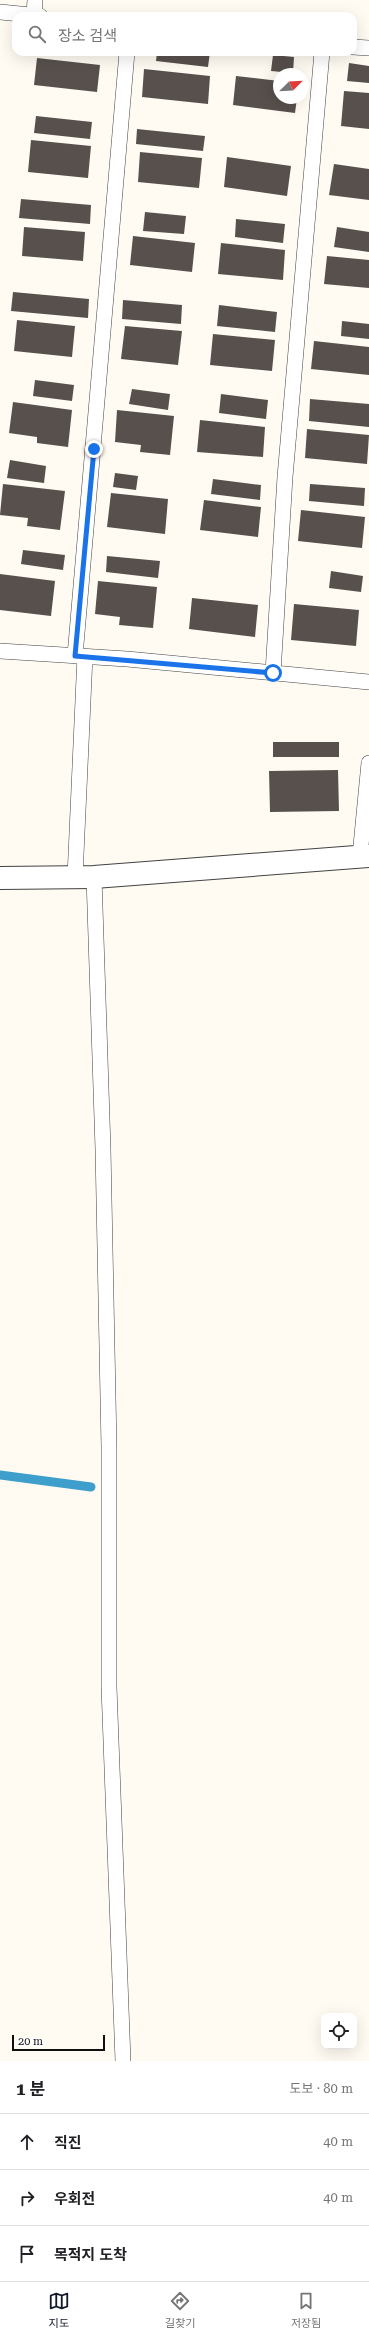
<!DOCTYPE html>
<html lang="ko">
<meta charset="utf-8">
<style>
:root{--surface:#fff;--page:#f6f6f6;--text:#202124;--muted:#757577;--line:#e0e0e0;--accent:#111827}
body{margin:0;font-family:"Roboto Serif","Noto Sans KR",serif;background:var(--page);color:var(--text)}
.controls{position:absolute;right:12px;bottom:12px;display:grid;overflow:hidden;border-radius:8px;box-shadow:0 4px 16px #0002}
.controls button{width:36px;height:36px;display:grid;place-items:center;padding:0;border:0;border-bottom:1px solid var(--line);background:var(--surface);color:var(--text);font:20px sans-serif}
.compass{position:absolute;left:273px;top:68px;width:36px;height:36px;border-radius:50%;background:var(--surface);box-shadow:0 4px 16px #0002;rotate:66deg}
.scale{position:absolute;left:12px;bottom:10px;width:93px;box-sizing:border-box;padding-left:4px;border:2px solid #0f0f0f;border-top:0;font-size:11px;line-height:14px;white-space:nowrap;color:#0f0f0f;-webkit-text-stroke:3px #fff;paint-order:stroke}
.stop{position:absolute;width:12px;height:12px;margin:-9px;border:3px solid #1a73e8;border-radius:50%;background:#fff}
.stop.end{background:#1a73e8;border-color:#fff;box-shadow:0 1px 4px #0008}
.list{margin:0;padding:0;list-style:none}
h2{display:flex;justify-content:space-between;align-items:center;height:52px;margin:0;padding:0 16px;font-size:17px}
h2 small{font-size:13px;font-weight:400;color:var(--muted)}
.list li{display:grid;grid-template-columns:26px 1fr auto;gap:12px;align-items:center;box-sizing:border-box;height:56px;padding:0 16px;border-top:1px solid var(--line)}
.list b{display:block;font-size:15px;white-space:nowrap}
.list em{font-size:13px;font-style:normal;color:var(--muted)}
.icon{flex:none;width:22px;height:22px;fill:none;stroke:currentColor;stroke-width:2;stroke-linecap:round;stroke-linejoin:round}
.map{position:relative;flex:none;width:369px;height:2061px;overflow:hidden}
.search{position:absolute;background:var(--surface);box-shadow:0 4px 16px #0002;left:12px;right:12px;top:12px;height:44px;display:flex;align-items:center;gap:10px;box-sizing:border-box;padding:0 14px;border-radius:12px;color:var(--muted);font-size:15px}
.sheet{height:220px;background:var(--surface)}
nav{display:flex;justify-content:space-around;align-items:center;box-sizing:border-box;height:56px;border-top:1px solid var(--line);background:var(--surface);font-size:11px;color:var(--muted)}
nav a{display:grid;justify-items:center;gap:2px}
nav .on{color:var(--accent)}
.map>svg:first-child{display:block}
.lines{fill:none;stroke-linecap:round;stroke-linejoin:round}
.stream{stroke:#3f9fcc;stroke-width:9}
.building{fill:#58504c}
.service-casing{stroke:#424242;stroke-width:16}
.tertiary-casing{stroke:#424242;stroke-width:24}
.service{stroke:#fff;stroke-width:15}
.tertiary{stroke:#fff;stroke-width:22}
.route{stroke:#1a73e8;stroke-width:5}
</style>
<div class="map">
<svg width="369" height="2061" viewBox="0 0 369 2061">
<rect width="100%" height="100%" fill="#fffbf2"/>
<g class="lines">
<path class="stream" d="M 0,1475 L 91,1487"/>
</g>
<path class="building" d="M 83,52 L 102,52 L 102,55 Z
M 157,52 L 210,52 L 208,67 L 156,61 Z
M 273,55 L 294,57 L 293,73 L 271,71 Z
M 37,58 L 100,65 L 97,92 L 34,85 Z
M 349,63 L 369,66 L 369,83 L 347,81 Z
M 144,69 L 210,76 L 208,104 L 142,97 Z
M 236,76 L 279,81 L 279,98 L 297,98 L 295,113 L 233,105 Z
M 344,91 L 369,93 L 369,129 L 341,126 Z
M 36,116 L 92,122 L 90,139 L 34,133 Z
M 137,129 L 205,136 L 203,151 L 136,144 Z
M 31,140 L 91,146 L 88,178 L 28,172 Z
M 140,152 L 202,158 L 199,188 L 138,182 Z
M 227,157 L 291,166 L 287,196 L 224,187 Z
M 334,164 L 369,169 L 369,200 L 329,195 Z
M 21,199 L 91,205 L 90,224 L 19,218 Z
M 145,212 L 186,216 L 184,234 L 143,231 Z
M 236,219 L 285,224 L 283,243 L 235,237 Z
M 24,227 L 85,232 L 83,261 L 22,256 Z
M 337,227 L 369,232 L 369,252 L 334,247 Z
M 133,236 L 195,243 L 192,272 L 130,265 Z
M 221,243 L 285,250 L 283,280 L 218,274 Z
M 327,256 L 369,260 L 369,288 L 324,284 Z
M 13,292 L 89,299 L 88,318 L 11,311 Z
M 123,300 L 182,305 L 181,324 L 122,319 Z
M 219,305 L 277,312 L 275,332 L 217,326 Z
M 17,320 L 75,326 L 72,357 L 14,351 Z
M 342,321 L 369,324 L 369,339 L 341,336 Z
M 125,326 L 182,331 L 178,365 L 121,359 Z
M 213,334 L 275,340 L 272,371 L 210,365 Z
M 314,341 L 369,347 L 369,375 L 311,369 Z
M 35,380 L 74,385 L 72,401 L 33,396 Z
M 132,389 L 170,394 L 168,410 L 129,404 Z
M 221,394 L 268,400 L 266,419 L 219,413 Z
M 310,399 L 369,404 L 369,427 L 309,421 Z
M 13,402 L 72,410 L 68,447 L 37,443 L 37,437 L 9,433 Z
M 117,410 L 174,416 L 170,455 L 140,452 L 141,445 L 115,442 Z
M 200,420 L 265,427 L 263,457 L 197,452 Z
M 307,429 L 369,435 L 367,464 L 305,458 Z
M 10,460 L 46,466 L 44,483 L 7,478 Z
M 115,473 L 138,476 L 136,490 L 113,487 Z
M 213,479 L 261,485 L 260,500 L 211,494 Z
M 3,484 L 65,491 L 60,530 L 27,526 L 28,518 L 0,515 Z
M 310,484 L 365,488 L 364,506 L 309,501 Z
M 111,493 L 168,499 L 165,534 L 107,527 Z
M 204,500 L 261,507 L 258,537 L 200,530 Z
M 301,510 L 365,517 L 362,548 L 298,541 Z
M 23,550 L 65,555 L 63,570 L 21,564 Z
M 107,556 L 160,561 L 158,578 L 106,572 Z
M 331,571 L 363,576 L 361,592 L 329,588 Z
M 0,574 L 55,581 L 51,616 L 0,610 Z
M 98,581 L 157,587 L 153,628 L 119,625 L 120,617 L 95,614 Z
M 192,598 L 258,605 L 255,637 L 189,629 Z
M 294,604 L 359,610 L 356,646 L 291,640 Z
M 273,742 L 339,742 L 339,757 L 273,757 Z
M 338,770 L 339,811 L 270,812 L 269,771 Z"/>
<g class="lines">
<defs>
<path id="service" d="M 0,12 L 40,16
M 34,15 L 35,0
M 353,47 L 369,48
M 0,651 L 127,659 L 369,682
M 75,656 L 127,52
M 273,673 L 285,477 L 322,52
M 360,856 L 369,763
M 75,877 L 85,656
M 94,877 L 103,1149 L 109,1447 L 109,1687 L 123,2061"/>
<path id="tertiary" d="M 0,878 L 94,877 L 369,856"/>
</defs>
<use href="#service" class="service-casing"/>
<use href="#tertiary" class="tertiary-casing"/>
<use href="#service" class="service"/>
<use href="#tertiary" class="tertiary"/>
</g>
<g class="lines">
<path class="route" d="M 94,449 L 75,656 L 273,673"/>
</g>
</svg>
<div class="controls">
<button><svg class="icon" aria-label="locate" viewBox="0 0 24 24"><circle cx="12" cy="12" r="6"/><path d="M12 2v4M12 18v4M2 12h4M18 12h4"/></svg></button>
</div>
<svg class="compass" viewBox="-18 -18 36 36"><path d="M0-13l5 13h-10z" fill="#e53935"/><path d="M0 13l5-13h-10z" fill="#757577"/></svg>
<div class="scale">20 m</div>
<div class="stop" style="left:273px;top:673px"></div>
<div class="stop end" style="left:94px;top:449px"></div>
<div class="search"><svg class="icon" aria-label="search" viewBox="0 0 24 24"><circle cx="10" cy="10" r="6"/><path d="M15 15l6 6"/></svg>장소 검색</div>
</div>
<section class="sheet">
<h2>1 분<small>도보 · 80 m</small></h2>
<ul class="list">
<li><svg class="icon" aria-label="ahead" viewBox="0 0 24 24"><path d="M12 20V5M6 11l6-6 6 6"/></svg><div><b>직진</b></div><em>40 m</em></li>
<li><svg class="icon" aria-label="right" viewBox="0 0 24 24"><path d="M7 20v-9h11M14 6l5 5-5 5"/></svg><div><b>우회전</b></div><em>40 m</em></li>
<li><svg class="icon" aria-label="arrive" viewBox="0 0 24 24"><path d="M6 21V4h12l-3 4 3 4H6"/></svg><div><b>목적지 도착</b></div></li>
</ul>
</section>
<nav>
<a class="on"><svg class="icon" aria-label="map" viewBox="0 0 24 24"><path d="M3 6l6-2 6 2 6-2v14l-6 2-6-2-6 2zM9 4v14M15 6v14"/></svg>지도</a>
<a><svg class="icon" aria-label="directions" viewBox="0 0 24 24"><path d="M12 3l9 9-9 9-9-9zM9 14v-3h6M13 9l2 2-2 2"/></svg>길찾기</a>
<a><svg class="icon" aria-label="saved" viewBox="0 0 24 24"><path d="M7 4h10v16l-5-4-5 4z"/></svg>저장됨</a>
</nav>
